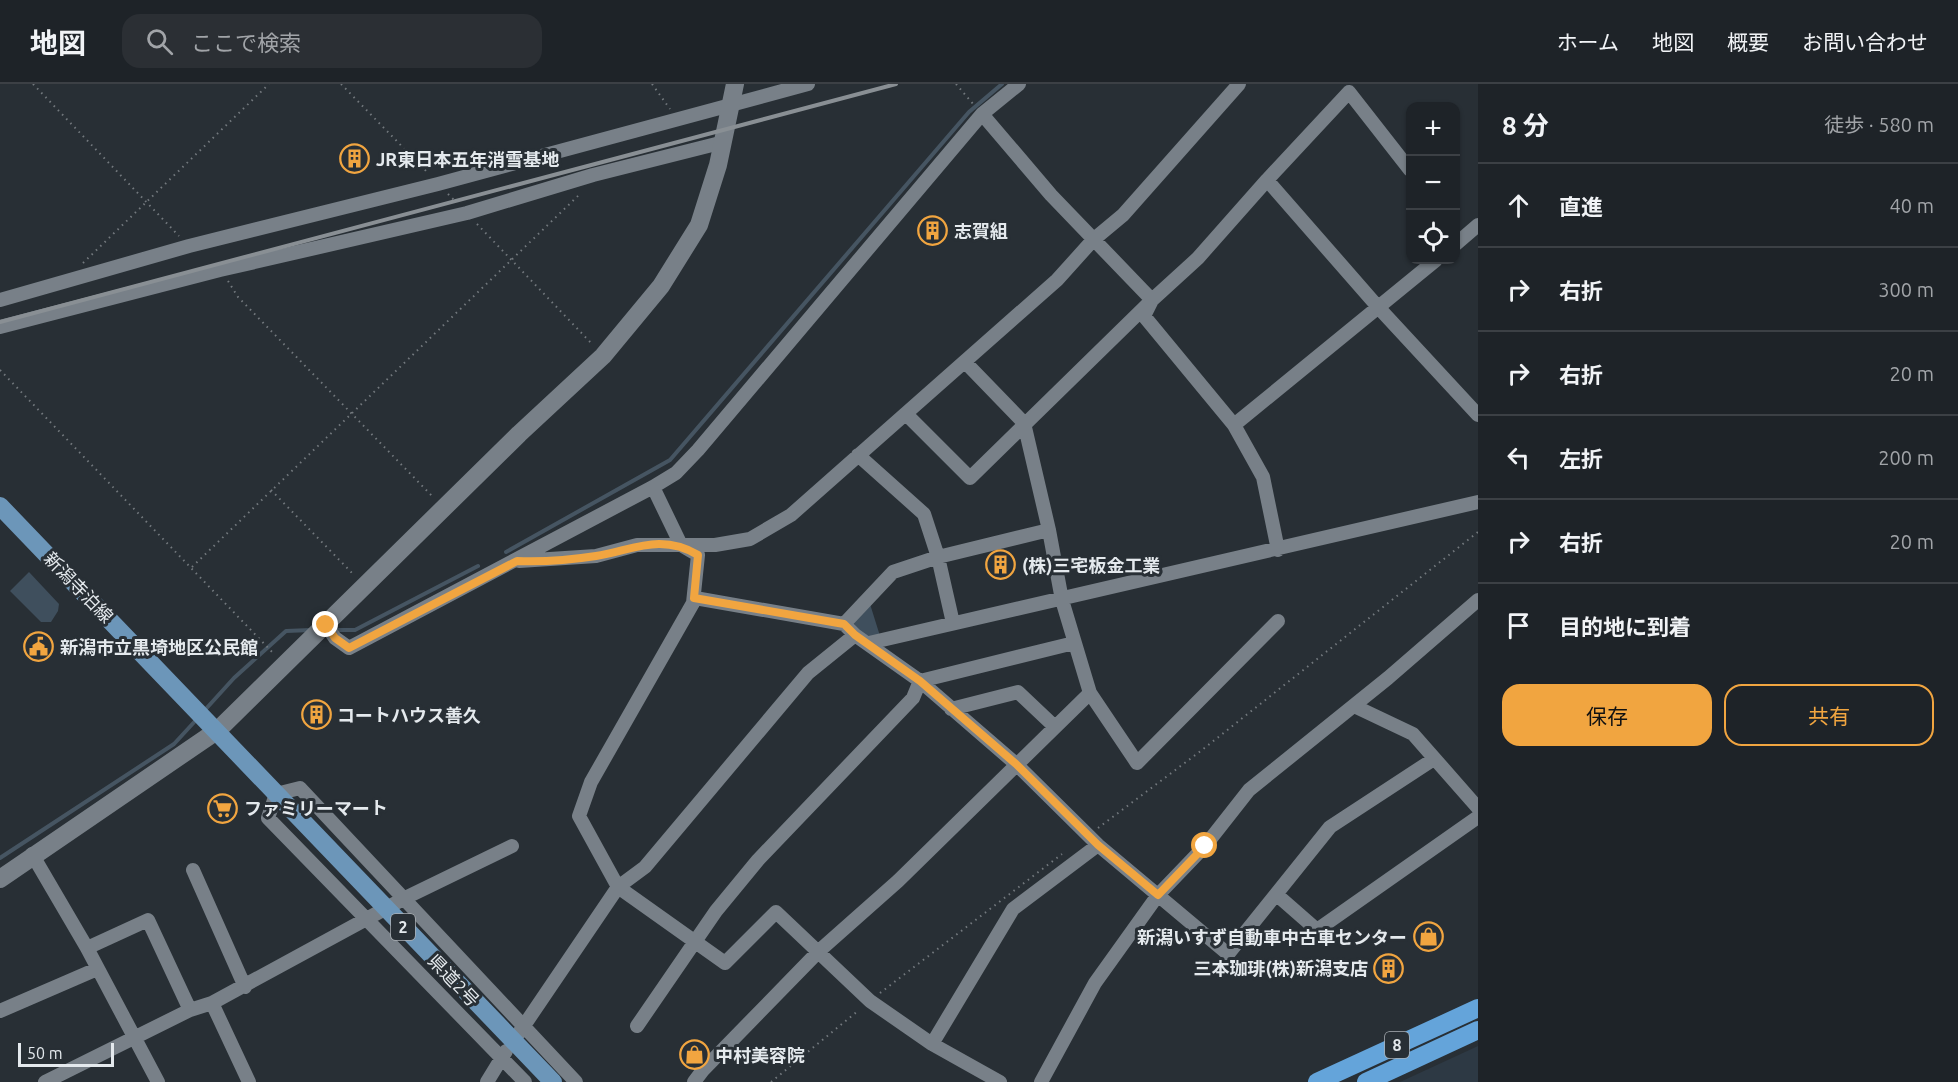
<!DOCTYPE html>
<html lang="ja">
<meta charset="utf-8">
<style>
:root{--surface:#1e2328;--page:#2b2f34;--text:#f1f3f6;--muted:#a1a4a8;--line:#3c4045;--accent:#f1a540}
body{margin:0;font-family:Ubuntu,"Noto Sans JP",sans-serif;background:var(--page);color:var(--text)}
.controls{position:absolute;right:18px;top:18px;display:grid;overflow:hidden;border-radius:12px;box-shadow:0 2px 4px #0004}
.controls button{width:54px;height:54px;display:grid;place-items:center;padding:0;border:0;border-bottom:2px solid var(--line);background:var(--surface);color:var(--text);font:30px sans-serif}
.scale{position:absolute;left:18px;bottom:15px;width:96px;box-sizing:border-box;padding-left:6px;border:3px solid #e4e9ed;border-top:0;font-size:16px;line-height:21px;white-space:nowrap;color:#e4e9ed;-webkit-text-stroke:4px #282f35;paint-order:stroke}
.stop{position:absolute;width:18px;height:18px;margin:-14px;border:4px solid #f1a540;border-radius:50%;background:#fff}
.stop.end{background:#f1a540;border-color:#fff;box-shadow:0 2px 6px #0008}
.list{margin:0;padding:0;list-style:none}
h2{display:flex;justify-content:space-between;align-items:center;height:78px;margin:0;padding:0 24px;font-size:26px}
h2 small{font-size:20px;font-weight:400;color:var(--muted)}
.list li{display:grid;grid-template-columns:39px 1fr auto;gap:18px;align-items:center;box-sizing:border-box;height:84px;padding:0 24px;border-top:2px solid var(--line)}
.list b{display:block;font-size:22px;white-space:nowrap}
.list em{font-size:20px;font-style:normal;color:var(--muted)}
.actions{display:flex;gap:12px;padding:18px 24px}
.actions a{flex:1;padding:14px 0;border:2px solid var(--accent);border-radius:18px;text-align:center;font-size:21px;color:var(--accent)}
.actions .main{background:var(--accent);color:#111}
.icon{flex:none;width:33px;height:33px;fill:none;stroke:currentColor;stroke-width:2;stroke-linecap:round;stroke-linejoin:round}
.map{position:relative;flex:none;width:1478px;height:998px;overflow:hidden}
header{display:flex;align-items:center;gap:36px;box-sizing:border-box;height:84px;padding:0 30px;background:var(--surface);border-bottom:2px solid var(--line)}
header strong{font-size:28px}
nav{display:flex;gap:33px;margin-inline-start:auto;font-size:21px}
.search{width:420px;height:54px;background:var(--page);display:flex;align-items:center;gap:15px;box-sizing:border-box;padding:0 21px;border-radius:18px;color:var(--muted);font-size:22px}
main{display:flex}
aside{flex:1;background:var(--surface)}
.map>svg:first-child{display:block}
.built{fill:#2d3944}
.green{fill:#3f4f5d}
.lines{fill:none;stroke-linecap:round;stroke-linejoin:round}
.stream{stroke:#465562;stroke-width:4}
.path{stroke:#73797e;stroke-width:2;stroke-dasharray:1.5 4.5;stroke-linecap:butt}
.street{stroke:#788088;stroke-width:14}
.secondary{stroke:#788088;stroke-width:18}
.primary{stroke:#6c96b9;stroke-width:18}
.highway{stroke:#64a4da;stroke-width:18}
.rail{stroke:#898f94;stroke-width:4}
.route{stroke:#f1a540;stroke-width:8}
.labels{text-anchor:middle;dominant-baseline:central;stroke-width:6;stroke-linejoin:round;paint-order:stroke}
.shield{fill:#282f35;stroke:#acb1b6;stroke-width:1.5}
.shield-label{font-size:16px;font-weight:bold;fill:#e4e9ed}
.poi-label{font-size:18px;font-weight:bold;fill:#e4e9ed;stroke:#282f35;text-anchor:start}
.street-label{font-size:18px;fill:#e4e9ed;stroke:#282f35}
</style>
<header>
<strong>地図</strong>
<div class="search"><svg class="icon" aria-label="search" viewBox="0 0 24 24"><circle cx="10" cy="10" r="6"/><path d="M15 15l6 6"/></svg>ここで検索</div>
<nav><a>ホーム</a><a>地図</a><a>概要</a><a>お問い合わせ</a></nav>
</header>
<main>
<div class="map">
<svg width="1478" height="998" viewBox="0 0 1478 998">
<rect width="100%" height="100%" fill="#282f35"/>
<path class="built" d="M 1478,962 L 1478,998 L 1400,998 Z"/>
<path class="green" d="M 29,488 L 59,520 L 58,527 L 51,538 L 41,538 L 10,507 Z
M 870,520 L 880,552 L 867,554 L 855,547 L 854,538 Z"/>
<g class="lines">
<path class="stream" d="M 506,468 L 670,376 L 969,28 L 1002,0
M 333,546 L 355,546 L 478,482
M 204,627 L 234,594 L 286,547 L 311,546
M 0,774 L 174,660 L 197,635"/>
<path class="path" d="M 33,0 L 179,152
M 341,0 L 427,88
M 652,0 L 670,25
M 956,0 L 974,21
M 448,110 L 456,118
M 477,140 L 593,261
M 83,179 L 269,0
M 228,197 L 238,213 L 432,412
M 0,286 L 275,571
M 271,406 L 353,490
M 192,483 L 581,109
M 1098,744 L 1202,666 L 1478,448
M 880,909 L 1062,770
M 771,998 L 859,926"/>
<path class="street" d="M 982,30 L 1051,111 L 1152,216 L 1144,232 L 1234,341 L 1263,393 L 1278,466
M 1410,86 L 1349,8 L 1267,96 L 1378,223 L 1478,331
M 1456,160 L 1478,141
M 0,216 L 189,162 L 438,100 L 808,0
M 0,243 L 220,186 L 467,129 L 593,91 L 724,58
M 965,278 L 1024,339 L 1049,446 L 1062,516 L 1090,609
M 906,330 L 970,394 L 1152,216 L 1198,174 L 1267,96
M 1234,341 L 1436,176
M 858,371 L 924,430 L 938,473 L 953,539
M 519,477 L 596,472 L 637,461 L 715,461 L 750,455 L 791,431 L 1057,196 L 1093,156 L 1123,131 L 1239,0
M 695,514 L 844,540 L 855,551 L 920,597 L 1016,680 L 1098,761 L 1228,870 L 1330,743 L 1434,675
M 844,540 L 893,488 L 938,473 L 1049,446
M 326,541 L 335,554 L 349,564 L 653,403 L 676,389 L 698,366 L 982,30 L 1019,0
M 855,551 L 808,589 L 645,783 L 618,803 L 725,879 L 776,828 L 870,917 L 932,960 L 1000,998
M 869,559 L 1478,418
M 920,597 L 1074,559
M 1354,622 L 1413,650 L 1478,724
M 951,625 L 1018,608 L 1055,643
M 32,770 L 87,864 L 158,998
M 193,786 L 245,903
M 1277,811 L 1317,846 L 1478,733
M 87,864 L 148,836 L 190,926
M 212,919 L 405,814 L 512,762
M 0,927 L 97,885
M 637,942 L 716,827 L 758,776 L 913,614 L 920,597
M 519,949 L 618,803 L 579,732 L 591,698 L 693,519 L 698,471 L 681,461 L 653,403
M 932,960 L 1013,825 L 1098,761
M 45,998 L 190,926 L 212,919 L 249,998
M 487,998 L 506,967
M 525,998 L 268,734 L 276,710 L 300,704 L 576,998
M 694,998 L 703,986 L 819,867 L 898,797 L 1090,609 L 1137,679 L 1278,537
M 1041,998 L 1095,899 L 1158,811 L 1205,762 L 1249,706 L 1388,594 L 1478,516"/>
<path class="secondary" d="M 0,795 L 218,646 L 519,350 L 603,272 L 661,202 L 699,141 L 718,81 L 735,0"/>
<path class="primary" d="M 0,422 L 553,998"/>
<path class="highway" d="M 1317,998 L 1478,924
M 1366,998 L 1478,946"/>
<path class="rail" d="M 0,238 L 896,0"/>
</g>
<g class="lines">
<path class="route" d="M 326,541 L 335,554 L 349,564 L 517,477 C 543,478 570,476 596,472 C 633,466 661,449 698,471 L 694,514 L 844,540 L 855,551 L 920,597 L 1016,680 L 1098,761 L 1158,811 L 1205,762"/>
</g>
<defs>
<symbol id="building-ring" viewBox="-11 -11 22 22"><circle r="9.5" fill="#282f35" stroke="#f1a540" stroke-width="1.5"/><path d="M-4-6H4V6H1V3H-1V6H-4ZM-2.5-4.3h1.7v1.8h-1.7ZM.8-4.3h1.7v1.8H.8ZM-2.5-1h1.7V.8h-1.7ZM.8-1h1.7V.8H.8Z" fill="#f1a540"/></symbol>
<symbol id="civic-ring" viewBox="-11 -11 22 22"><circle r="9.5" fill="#282f35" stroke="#f1a540" stroke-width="1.5"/><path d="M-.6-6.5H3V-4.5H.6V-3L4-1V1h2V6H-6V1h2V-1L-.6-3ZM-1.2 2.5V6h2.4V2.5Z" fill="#f1a540"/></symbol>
<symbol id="supermarket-ring" viewBox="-11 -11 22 22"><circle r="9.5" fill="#282f35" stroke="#f1a540" stroke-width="1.5"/><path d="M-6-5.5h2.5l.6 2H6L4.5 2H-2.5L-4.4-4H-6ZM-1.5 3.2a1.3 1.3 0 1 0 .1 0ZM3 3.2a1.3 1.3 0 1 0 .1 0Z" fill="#f1a540"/></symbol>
<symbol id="shop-ring" viewBox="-11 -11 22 22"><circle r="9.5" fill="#282f35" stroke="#f1a540" stroke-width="1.5"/><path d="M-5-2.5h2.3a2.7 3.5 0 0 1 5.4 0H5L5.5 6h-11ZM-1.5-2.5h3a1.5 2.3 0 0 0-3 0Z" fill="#f1a540"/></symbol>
</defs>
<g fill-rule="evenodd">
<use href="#building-ring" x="338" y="58" width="33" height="33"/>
<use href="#building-ring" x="916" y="130" width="33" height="33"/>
<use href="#building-ring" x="984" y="464" width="33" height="33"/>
<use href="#civic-ring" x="22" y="546" width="33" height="33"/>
<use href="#building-ring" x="300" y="614" width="33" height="33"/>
<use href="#supermarket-ring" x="206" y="708" width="33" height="33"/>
<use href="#shop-ring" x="1412" y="836" width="33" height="33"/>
<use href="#building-ring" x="1372" y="868" width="33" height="33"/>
<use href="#shop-ring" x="678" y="954" width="33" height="33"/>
</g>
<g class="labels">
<g class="shield">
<rect x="391" y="830" width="24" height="26" rx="4.5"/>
<rect x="1385" y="948" width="24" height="26" rx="4.5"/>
</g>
<g class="shield-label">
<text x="403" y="843">2</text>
<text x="1397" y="961">8</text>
</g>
<g class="poi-label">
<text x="376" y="75">JR東日本五年消雪基地</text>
<text x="954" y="147">志賀組</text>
<text x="1022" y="481">(株)三宅板金工業</text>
<text x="60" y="563">新潟市立黒埼地区公民館</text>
<text x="337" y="631">コートハウス善久</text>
<text x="244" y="724">ファミリーマート</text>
<text x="1407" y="853" text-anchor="end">新潟いすず自動車中古車センター</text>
<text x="1368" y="884" text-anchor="end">三本珈琲(株)新潟支店</text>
<text x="715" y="971">中村美容院</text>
</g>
<g class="street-label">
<text transform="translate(79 503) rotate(46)">新潟寺泊線</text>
<text transform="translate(454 896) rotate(46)">県道2号</text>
</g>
</g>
</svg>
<div class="controls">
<button>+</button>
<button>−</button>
<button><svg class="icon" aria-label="locate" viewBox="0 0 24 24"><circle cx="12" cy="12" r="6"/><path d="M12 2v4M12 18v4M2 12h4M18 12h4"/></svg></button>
</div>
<div class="scale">50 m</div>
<div class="stop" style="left:1205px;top:762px"></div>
<div class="stop end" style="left:326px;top:541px"></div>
</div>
<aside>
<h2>8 分<small>徒歩 · 580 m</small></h2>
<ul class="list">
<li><svg class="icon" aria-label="ahead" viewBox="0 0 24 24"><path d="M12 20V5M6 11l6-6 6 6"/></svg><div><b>直進</b></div><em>40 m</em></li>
<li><svg class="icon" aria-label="right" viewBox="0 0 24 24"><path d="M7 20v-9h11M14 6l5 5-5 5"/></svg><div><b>右折</b></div><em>300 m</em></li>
<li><svg class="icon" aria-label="right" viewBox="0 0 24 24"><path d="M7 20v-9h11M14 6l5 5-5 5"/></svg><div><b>右折</b></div><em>20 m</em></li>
<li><svg class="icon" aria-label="left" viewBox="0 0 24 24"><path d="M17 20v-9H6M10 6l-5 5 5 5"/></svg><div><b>左折</b></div><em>200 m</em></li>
<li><svg class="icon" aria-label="right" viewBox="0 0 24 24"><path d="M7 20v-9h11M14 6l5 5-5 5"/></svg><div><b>右折</b></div><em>20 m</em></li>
<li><svg class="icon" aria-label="arrive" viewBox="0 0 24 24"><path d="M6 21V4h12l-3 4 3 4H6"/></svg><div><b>目的地に到着</b></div></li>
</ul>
<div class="actions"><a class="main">保存</a><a>共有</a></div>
</aside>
</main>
